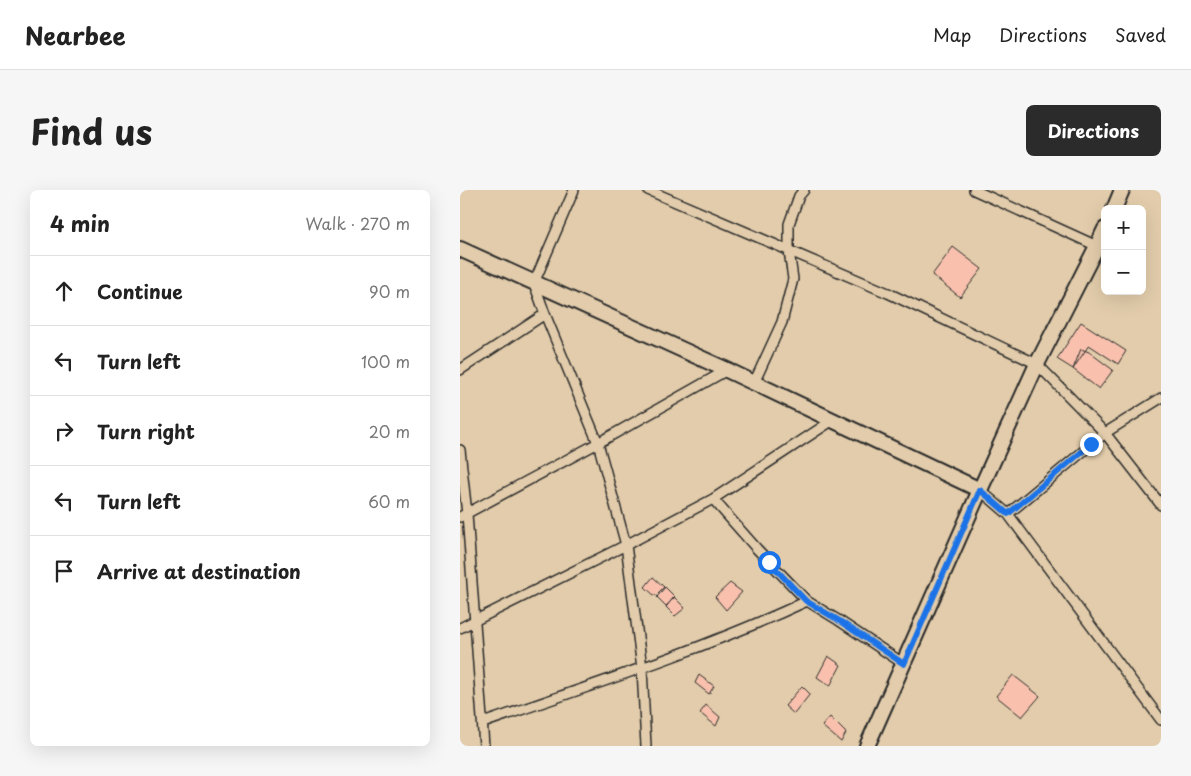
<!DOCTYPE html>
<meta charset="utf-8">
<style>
:root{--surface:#fff;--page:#f6f6f6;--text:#222;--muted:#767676;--line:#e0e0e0;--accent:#2b2b2b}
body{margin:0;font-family:"Playpen Sans",sans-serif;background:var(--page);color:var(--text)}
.controls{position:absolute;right:15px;top:15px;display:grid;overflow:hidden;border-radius:8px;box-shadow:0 5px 20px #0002}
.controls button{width:45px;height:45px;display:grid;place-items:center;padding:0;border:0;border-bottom:1px solid var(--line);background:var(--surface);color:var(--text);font:25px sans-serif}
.stop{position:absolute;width:15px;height:15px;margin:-11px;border:4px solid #1a73e8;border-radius:50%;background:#fff}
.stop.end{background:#1a73e8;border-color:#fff;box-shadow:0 1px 5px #0008}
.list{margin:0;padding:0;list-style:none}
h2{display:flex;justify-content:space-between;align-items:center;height:65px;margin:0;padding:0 20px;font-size:21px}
h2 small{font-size:16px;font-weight:400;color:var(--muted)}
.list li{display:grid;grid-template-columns:32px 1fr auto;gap:15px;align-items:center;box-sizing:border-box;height:70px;padding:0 20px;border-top:1px solid var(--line)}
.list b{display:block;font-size:19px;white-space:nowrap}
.list em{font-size:16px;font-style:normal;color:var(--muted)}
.icon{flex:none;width:28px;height:28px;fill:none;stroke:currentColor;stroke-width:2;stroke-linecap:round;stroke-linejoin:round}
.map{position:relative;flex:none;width:701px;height:556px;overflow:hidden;border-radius:8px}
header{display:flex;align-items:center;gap:30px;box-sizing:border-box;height:70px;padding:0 25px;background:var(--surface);border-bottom:1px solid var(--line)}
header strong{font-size:24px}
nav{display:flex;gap:28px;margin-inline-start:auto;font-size:18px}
.intro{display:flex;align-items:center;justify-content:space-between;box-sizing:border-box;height:120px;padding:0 30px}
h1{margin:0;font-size:35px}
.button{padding:12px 22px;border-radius:8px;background:var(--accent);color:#fff;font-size:18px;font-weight:700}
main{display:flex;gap:30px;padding:0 30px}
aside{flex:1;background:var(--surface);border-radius:8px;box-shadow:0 5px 20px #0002}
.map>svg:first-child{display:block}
.building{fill:#f9c1ad;stroke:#2b2b2b}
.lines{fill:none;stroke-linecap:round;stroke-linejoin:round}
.street-casing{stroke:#2b2b2b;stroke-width:12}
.secondary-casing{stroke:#2b2b2b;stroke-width:18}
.street{stroke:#e2ccab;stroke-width:9}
.secondary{stroke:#e2ccab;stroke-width:14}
.route{stroke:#1a73e8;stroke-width:6}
</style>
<header>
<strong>Nearbee</strong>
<nav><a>Map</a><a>Directions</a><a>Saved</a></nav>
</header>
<div class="intro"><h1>Find us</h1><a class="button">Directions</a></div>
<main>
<aside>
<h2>4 min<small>Walk · 270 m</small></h2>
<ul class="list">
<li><svg class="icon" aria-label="ahead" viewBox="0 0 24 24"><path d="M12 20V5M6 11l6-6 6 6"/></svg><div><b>Continue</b></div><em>90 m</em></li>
<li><svg class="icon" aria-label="left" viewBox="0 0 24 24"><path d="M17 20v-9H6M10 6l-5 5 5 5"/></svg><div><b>Turn left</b></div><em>100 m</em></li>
<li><svg class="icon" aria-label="right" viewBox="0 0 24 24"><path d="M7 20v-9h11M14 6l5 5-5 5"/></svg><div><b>Turn right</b></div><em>20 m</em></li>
<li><svg class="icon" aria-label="left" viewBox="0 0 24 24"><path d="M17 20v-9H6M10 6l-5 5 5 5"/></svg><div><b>Turn left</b></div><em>60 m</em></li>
<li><svg class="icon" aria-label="arrive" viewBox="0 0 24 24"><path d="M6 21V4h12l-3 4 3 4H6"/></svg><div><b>Arrive at destination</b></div></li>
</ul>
</aside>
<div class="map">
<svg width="701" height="556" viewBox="0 0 701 556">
<rect width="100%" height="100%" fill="#e2ccab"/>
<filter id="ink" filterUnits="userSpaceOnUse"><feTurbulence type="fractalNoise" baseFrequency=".02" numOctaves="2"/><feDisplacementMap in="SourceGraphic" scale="10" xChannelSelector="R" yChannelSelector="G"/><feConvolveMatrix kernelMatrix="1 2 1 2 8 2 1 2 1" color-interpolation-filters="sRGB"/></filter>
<g filter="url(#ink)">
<path class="building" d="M 493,57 L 522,79 L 500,107 L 472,85 Z
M 621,132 L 666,161 L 658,174 L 629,155 L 613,179 L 597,169 Z
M 621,159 L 629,162 L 653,180 L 639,199 L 613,179 Z
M 193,387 L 204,397 L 195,406 L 185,397 Z
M 270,393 L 282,402 L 266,420 L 255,407 Z
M 205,397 L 215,407 L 206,416 L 197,407 Z
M 214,407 L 225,418 L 215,426 L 206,417 Z
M 368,466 L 381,475 L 370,496 L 357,487 Z
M 239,485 L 254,496 L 249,504 L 235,493 Z
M 553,485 L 580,506 L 562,527 L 536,506 Z
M 342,496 L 350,504 L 334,524 L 325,516 Z
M 246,515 L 260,527 L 256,536 L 240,523 Z
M 370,527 L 386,543 L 381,552 L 362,536 Z"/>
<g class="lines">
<defs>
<path id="street" d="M 114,0 L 74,93 L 85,124 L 138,253 L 166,355 L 182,478 L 186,556
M 188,0 L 428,103 L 577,174 L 645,243 L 701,315
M 514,0 L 637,56
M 0,180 L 85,124
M 294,193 L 322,132 L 333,89 L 329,61 L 329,34 L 339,6 L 344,0
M 0,260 L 7,324 L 24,556
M 520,300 L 548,324 L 701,530
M 253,309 L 297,359 L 347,411 L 378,430 L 444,474
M 548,324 L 645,243 L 701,208
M 0,327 L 138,253 L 267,180
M 0,438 L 166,355 L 253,309 L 373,230
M 23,533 C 132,495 242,460 347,411"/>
<path id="secondary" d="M 654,19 L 662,0
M 0,59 L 267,180 L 520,300
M 407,556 L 520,300 L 577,174 L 637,56 L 645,39"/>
</defs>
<use href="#street" class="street-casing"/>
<use href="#secondary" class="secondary-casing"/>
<use href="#street" class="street"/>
<use href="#secondary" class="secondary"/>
</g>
</g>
<g class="lines" filter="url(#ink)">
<path class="route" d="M 309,372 L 346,411 L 378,430 L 444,474 L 520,300 L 548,324 L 631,254"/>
</g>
</svg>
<div class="controls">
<button>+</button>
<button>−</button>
</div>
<div class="stop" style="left:309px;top:372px"></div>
<div class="stop end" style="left:631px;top:254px"></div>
</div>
</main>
